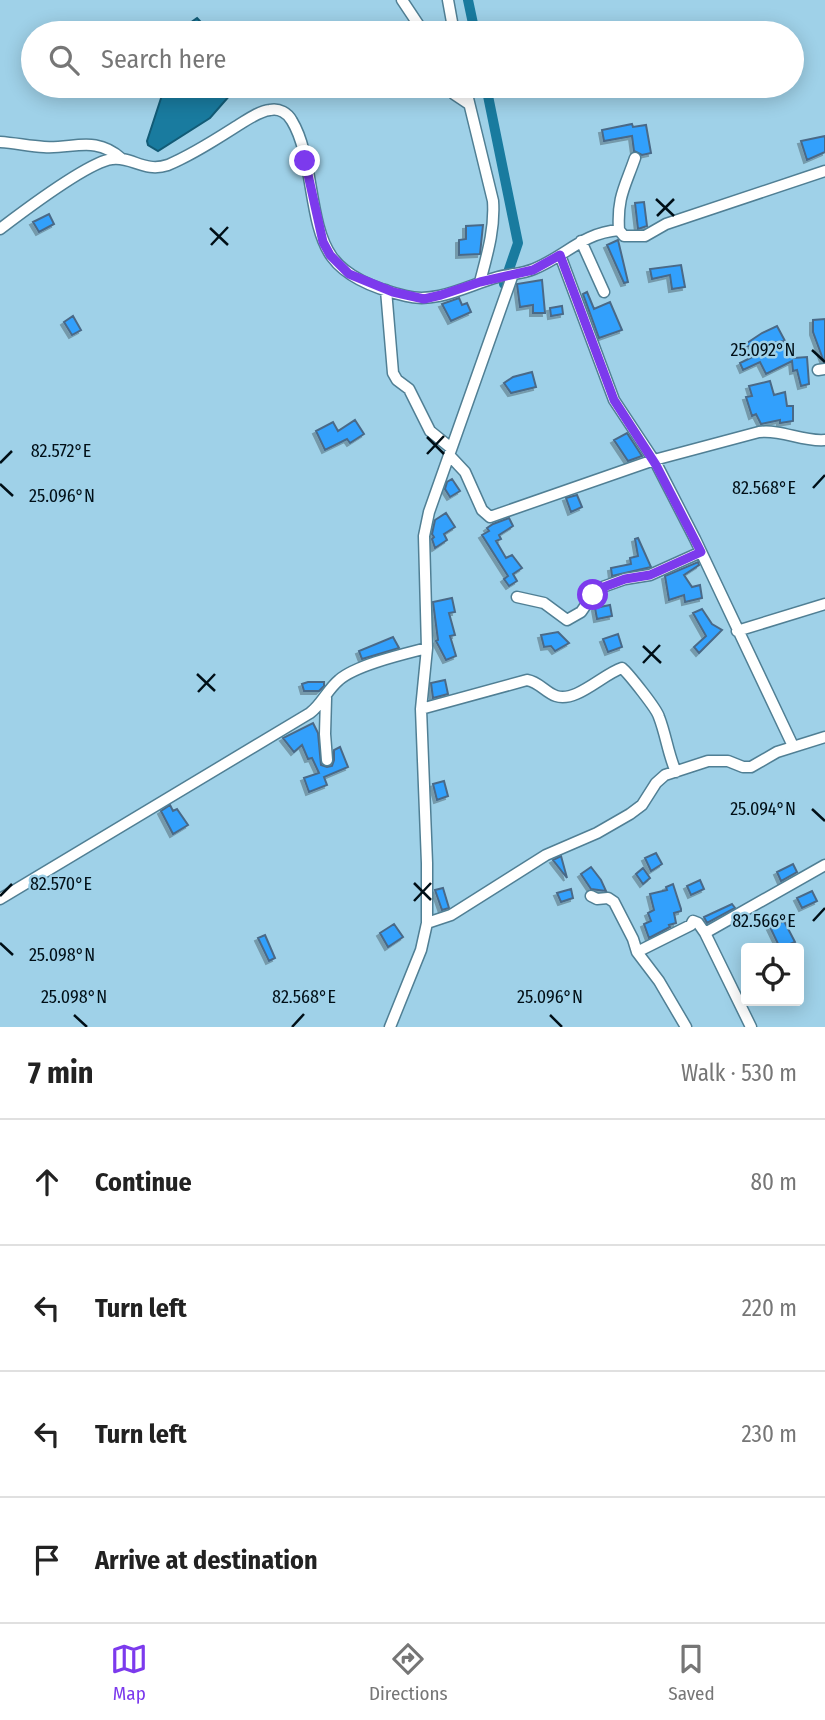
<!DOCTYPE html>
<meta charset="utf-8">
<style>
:root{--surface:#fff;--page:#f6f6f6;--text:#222;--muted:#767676;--line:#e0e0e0;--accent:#7c3aed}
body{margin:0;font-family:"Fira Sans Condensed",sans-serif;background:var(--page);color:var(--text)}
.controls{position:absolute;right:21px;bottom:21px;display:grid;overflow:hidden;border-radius:7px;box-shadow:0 4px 18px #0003}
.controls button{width:63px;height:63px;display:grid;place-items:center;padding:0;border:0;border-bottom:2px solid var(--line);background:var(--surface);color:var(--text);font:35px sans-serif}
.stop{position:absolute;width:21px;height:21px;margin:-16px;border:5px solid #7c3aed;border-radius:50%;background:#fff}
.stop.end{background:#7c3aed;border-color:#fff;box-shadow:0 2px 7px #0008}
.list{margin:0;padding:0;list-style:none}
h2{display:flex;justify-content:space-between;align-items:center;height:91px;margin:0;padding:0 28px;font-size:30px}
h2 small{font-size:23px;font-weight:400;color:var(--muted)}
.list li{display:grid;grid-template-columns:46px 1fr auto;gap:21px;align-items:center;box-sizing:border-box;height:126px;padding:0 28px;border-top:2px solid var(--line)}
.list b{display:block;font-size:26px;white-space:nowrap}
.list em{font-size:23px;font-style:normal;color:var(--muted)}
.icon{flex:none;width:38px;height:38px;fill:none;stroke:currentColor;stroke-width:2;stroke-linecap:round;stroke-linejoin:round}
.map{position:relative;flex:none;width:825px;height:1027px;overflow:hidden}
.search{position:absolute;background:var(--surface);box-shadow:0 4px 18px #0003;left:21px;right:21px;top:21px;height:77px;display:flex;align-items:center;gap:18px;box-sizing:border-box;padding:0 24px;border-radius:38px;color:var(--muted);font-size:26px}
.sheet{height:595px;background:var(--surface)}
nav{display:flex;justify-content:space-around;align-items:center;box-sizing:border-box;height:98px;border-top:2px solid var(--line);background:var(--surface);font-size:19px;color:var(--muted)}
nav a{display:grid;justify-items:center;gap:4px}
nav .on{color:var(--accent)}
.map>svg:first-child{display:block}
.water{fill:#197b9f;stroke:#125b76;stroke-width:2}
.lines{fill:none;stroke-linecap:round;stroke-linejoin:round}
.canal{stroke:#197b9f;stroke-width:10}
.building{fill:#30a0fc;stroke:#4a6987;stroke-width:2;filter:url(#shadow)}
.minor-casing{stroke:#507f94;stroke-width:13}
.minor{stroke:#fff;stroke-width:10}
.route{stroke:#7c3aed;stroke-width:9}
.ticks{fill:none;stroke:#000f17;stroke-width:2.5}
.ticks-label{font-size:18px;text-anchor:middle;fill:#000f17;stroke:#9fd1e8;stroke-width:5;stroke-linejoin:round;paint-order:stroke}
</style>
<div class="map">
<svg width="825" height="1027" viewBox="0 0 825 1027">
<defs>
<filter id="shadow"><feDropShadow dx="-3" dy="3" stdDeviation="0" flood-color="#0004"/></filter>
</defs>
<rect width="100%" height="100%" fill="#9fd1e8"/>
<path class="water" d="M 197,18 L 211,33 L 176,33 Z
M 165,86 L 238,86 L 210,118 L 158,151 L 148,145 L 147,141 Z"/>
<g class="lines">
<path class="canal" d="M 468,0 L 475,33
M 486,86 L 518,243 L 504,284"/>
</g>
<path class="building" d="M 632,124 L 633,127 L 646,125 L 651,153 L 642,155 L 634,151 L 632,136 L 604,141 L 602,130 Z
M 825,136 L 825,152 L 807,160 L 801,141 Z
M 644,202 L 647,226 L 638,229 L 635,203 Z
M 49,214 L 54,224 L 39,232 L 33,222 Z
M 483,225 L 480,254 L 459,255 L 459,240 L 466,239 L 466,226 Z
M 618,240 L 628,282 L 624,283 L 607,245 Z
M 681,265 L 685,287 L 672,289 L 670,275 L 652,279 L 650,269 Z
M 542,280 L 545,313 L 533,313 L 533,305 L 520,307 L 517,284 Z
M 587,292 L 594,309 L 610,302 L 622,330 L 599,338 L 583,294 Z
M 459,298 L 462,305 L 467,303 L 471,312 L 451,321 L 442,304 Z
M 562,306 L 563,314 L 551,316 L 550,308 Z
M 73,316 L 81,330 L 72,335 L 64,322 Z
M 825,319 L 825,362 L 824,362 L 813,332 L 813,320 Z
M 777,326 L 785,341 L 741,347 L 762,333 Z
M 785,341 L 794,358 L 807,357 L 809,384 L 801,386 L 797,370 L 793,371 L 792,361 L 766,374 L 760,362 L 743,370 L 740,363 Z
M 532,372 L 536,387 L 511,393 L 504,383 L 513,377 Z
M 770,381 L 774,395 L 785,392 L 787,406 L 793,406 L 793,421 L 780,423 L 780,420 L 761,424 L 756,414 L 752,416 L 746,397 L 752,396 L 749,386 Z
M 355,420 L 364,434 L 350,443 L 347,439 L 325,450 L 316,431 L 333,422 L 338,431 Z
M 627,433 L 642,456 L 628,461 L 614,440 Z
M 452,479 L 460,491 L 450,497 L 445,489 L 447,482 Z
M 577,495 L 582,507 L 571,512 L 566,498 Z
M 446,513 L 455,527 L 444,534 L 447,540 L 435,548 L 432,539 L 434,537 L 432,534 L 435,520 Z
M 509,518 L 513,526 L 499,535 L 501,539 L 496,541 L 506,558 L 512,555 L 522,568 L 513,574 L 517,581 L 509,586 L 504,579 L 508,576 L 482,535 L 489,531 L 487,528 L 493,524 Z
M 638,538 L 651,567 L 612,576 L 611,568 L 631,564 L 630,558 L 638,556 L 635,539 Z
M 698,562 L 699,565 L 684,575 L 692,587 L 700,585 L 702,598 L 685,602 L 684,595 L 669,600 L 665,576 Z
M 452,598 L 455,612 L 449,613 L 455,635 L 450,636 L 456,656 L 446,660 L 436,641 L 438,640 L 433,602 Z
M 610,605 L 612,616 L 597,619 L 595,608 Z
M 702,609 L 712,624 L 722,630 L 699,653 L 694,647 L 706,636 L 693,613 Z
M 558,632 L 569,643 L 555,651 L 551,646 L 544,647 L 541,635 Z
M 618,634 L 622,647 L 608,652 L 603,639 Z
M 393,637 L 399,648 L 362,659 L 359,651 Z
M 445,680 L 448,694 L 433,698 L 431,683 Z
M 308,682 L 324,682 L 324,686 L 319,691 L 304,691 L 302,684 Z
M 313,723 L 318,733 L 321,765 L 327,767 L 332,766 L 334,760 L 334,750 L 340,747 L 348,767 L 324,777 L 327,785 L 309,792 L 304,778 L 319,773 L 312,758 L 308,759 L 302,745 L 294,752 L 283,738 Z
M 444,781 L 448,796 L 437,800 L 433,784 Z
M 170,805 L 173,811 L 177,809 L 188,825 L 173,834 L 161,811 Z
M 656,853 L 662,864 L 651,871 L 645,858 Z
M 561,856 L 567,878 L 553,860 Z
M 793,864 L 797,872 L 781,881 L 777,872 Z
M 591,867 L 601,880 L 606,891 L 591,889 L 581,874 Z
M 643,868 L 650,878 L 643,884 L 636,874 Z
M 700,880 L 704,889 L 691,895 L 687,886 Z
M 673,884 L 681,909 L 681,911 L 674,913 L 676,923 L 669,925 L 670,927 L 649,938 L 644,924 L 651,921 L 648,913 L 654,910 L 650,894 L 667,890 L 666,887 Z
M 443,888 L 449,908 L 442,910 L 435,890 Z
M 571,889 L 573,898 L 561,902 L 557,893 Z
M 812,891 L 817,901 L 802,908 L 797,898 Z
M 732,904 L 735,908 L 707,923 L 704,917 Z
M 784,921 L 795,942 L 780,948 L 770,927 Z
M 394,924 L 403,937 L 388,947 L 380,933 Z
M 265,935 L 275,958 L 269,961 L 258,938 Z"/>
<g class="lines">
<defs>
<path id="minor" d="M 402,0 L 424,33
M 448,0 L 454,33
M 448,86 L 454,94 L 469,104
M 465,86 L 493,201 C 495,229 487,255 480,282
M 0,142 C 15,143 29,146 44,147 C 74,149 95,135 122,159
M 0,229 C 21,213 88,162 112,159 C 132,156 144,173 168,165 C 192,155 215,140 237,126 C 247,120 259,111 270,110 C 279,108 288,113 292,121 C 314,157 308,224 332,257 C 348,279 380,290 406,296 C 437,304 468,285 498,277 C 510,274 522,274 534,269 C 566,256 582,233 619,230 L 624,236 L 645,236 L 666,224 L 825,171
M 619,230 C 617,197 625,187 635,158
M 581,241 L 604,292
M 560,255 L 614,400 L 657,465 L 695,539 L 793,746
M 386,290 L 393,373 L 397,380 L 409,389 L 430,431 L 451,448
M 818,370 L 825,369
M 450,456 L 465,472 L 482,510 L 490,517 L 654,460 L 759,432 C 782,429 802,442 825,440
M 517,597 L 544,603 L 567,620 L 581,612 L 597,589 L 625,579 L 650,575 L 701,552
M 737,631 L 825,604
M 326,698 L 325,734 L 327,760
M 421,709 L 527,680 C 539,682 545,692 556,696 C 576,703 603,674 622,668 C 628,673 657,709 659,717 C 666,735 668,754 676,772
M 591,896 L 597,899 L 608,898 L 614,902 L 633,939 L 637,952 L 659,981 L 686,1027
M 0,899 L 310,713 C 322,704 327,690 339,680 C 356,665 404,654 427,648
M 427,923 L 451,915 L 546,855 L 597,833 L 630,814 L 642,805 L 656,783 L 665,775 L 708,761 L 728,761 L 743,767 L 751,767 L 777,752 L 825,737
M 705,933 L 825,865
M 637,952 L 691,925 L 693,921 L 698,923 L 705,933 L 751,1027
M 390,1027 L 421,950 L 427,923 L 427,863 L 421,709 L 427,648 L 424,536 L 429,512 L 513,274"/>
</defs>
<use href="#minor" class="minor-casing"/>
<use href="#minor" class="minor"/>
</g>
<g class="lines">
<path class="route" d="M 305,161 L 323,242 L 330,255 L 349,274 L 393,292 L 424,299 L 441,295 L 480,282 L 533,270 L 560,255 L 614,400 L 656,465 L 701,552 L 650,575 L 625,579 L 601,588 L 593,595"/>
</g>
<path class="ticks" d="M 656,199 L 674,216M 657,216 L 674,199M 210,228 L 228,245M 211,245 L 228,227M 812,350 L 825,362M 427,437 L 444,454M 427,454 L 444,436M 0,463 L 12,451M 0,484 L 13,496M 813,488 L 825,475M 643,646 L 661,663M 643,663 L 660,645M 197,674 L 215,691M 198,692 L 215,674M 812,809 L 825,821M 414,883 L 431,900M 0,896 L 12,884M 414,901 L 431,883M 813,921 L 825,908M 0,943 L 13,955M 74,1015 L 87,1027M 550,1015 L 562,1027M 292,1027 L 304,1014"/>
<g class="ticks-label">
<text x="763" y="356">25.092°N</text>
<text x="61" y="457">82.572°E</text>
<text x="764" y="494">82.568°E</text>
<text x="62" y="502">25.096°N</text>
<text x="763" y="815">25.094°N</text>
<text x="61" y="890">82.570°E</text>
<text x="764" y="927">82.566°E</text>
<text x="62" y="961">25.098°N</text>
<text x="304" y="1003">82.568°E</text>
<text x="74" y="1003">25.098°N</text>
<text x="550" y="1003">25.096°N</text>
</g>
</svg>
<div class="controls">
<button><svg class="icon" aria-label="locate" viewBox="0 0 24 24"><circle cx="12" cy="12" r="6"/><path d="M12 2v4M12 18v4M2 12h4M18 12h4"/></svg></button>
</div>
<div class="stop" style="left:593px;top:595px"></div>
<div class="stop end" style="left:305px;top:161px"></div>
<div class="search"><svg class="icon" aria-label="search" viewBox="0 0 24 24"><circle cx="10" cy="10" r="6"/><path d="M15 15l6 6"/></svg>Search here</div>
</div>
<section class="sheet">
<h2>7 min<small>Walk · 530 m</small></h2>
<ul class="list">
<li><svg class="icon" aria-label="ahead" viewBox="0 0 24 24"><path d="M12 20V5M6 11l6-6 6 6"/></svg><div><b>Continue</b></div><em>80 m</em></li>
<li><svg class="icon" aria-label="left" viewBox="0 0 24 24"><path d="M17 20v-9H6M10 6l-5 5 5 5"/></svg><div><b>Turn left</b></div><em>220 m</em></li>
<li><svg class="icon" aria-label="left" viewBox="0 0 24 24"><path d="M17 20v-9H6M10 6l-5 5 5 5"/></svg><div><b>Turn left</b></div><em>230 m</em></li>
<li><svg class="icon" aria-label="arrive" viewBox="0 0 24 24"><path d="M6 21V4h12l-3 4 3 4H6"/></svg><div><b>Arrive at destination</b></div></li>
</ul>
</section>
<nav>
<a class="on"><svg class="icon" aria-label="map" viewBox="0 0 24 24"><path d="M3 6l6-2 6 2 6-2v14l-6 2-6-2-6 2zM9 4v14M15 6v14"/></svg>Map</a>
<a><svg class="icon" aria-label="directions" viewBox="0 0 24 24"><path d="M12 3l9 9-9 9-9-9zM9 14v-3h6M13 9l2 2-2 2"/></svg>Directions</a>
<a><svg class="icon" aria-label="saved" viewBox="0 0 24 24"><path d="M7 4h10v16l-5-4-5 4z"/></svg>Saved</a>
</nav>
